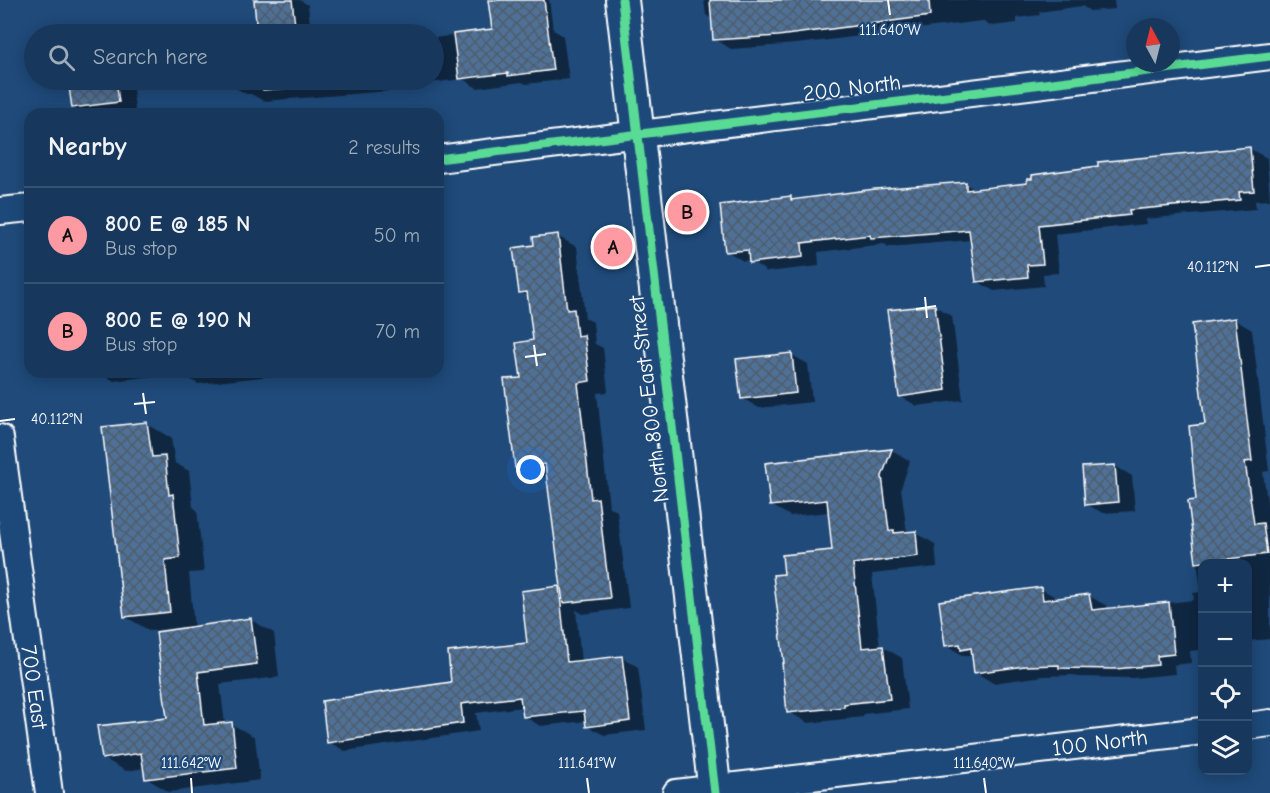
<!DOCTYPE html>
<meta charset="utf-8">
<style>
:root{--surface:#17385c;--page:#244365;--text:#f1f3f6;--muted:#9eacbb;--line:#365272;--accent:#ff9aa2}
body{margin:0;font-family:"Comic Neue",sans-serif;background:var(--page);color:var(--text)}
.controls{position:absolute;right:18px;bottom:18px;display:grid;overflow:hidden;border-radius:12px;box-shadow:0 3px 15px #0003}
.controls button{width:54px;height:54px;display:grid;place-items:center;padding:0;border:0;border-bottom:2px solid var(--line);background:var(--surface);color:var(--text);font:30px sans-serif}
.compass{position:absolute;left:1126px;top:18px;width:54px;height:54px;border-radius:50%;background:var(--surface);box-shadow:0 3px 15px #0003;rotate:353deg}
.you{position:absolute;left:531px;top:470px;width:21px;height:21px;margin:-15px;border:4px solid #fff;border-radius:50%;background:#1a73e8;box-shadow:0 0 0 9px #1a73e833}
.badge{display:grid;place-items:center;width:39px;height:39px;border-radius:50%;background:var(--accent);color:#111;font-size:20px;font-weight:700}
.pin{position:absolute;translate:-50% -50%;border:3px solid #fff;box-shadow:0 2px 6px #0006}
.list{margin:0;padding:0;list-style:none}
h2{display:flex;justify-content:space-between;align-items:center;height:78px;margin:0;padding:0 24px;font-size:26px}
h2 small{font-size:20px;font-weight:400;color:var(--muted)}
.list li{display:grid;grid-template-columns:39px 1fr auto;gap:18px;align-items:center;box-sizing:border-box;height:96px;padding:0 24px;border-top:2px solid var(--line)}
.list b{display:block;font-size:22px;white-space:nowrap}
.list p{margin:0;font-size:20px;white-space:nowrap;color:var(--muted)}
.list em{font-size:20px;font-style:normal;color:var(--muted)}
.icon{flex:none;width:33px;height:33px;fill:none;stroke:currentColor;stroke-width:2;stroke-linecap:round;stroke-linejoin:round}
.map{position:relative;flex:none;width:1270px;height:793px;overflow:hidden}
.search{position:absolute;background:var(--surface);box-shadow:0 3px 15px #0003;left:24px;top:24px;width:420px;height:66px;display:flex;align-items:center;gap:15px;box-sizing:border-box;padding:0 21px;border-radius:33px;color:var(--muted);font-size:22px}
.panel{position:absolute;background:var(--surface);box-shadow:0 3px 15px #0003;left:24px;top:108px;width:420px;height:270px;border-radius:18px}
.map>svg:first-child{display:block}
.shadow{fill:#0007}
.building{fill:url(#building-cross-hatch);stroke:#fff;stroke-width:1.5}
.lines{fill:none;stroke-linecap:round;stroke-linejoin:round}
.minor-casing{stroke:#fff;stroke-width:30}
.tertiary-casing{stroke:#fff;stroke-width:36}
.minor{stroke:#1f4a7a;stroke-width:26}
.tertiary{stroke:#1f4a7a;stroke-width:32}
.cycleway-casing{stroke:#1f4a7a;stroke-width:13}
.cycleway{stroke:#5adb95;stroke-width:9}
.ticks{fill:none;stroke:#fff;stroke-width:2}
.labels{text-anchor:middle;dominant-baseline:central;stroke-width:4.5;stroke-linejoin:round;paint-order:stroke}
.street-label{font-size:22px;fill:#fff;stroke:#1f4a7a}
.ticks-label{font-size:15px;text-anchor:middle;fill:#fff;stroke:#1f4a7a;stroke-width:4.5;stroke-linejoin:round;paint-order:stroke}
</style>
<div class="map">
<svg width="1270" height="793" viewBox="0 0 1270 793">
<defs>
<pattern id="building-cross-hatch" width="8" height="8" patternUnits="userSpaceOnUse" patternTransform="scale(1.5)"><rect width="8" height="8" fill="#507197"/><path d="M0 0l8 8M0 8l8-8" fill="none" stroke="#4e5b6a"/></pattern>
</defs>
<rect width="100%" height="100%" fill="#1f4a7a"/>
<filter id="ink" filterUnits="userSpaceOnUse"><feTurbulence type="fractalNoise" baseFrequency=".0167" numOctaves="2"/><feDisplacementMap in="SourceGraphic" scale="12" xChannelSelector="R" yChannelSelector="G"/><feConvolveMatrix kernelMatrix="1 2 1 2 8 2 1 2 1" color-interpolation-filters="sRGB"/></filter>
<g filter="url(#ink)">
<path class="shadow" d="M 255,0 L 300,0 L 308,5 L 311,34 L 259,34 Z
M 490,0 L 549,0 L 553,29 L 563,36 L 569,79 L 526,84 L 522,82 L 477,88 L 463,79 L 389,88 L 390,91 L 264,101 L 251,94 L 246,94 L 229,84 L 228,80 L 434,80 L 434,38 L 494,30 Z
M 704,0 L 1114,0 L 1115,9 L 1090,11 L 1082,6 L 1039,12 L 1040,15 L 1017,18 L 1017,23 L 992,26 L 982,21 L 796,44 L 731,49 L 715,39 L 713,20 L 706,15 Z
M 70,80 L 147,80 L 148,87 L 133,89 L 135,111 L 114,114 L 85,114 L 73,108 Z
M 1250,149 L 1267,158 L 1270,200 L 1255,201 L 1256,209 L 1145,219 L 1146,224 L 1055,234 L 1059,273 L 1043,274 L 1044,286 L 994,291 L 977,281 L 972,240 L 889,247 L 884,244 L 818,252 L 819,266 L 767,272 L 750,260 L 743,261 L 727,251 L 790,198 L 795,201 L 965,184 L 977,190 L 1029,184 Z
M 557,236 L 577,247 L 585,318 L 593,322 L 595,344 L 603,348 L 608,392 L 597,393 L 609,507 L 617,511 L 629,608 L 583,614 L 576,610 L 581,662 L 621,657 L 638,667 L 646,730 L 604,735 L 587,726 L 587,721 L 540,726 L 524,716 L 523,707 L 476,713 L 479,731 L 345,751 L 329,742 L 453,684 L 529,644 L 559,587 L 562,589 L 549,477 L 536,478 L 517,467 L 522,380 L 535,342 L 530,297 L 520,292 L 536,247 Z
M 438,261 L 442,296 L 438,297 Z
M 935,306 L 952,316 L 963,400 L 917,406 L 900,396 Z
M 1235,320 L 1252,330 L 1269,471 L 1263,472 L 1270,523 L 1270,639 L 1249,641 L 1248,645 L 1248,564 L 1202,564 L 1202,650 L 1190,651 L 1191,663 L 1174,665 L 1175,674 L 1133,678 L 1078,677 L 1074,675 L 1044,676 L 993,683 L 975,672 L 973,655 L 964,656 L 946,645 L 1041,589 L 1059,599 L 1089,596 L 1107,606 L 1107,610 L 1194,600 L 1193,593 L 1201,592 L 1190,503 L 1198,502 L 1207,425 Z
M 792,355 L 808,364 L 812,402 L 759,408 L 742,398 Z
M 99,372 L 271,372 L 272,376 L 198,384 L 179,373 L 114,381 Z
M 147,424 L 171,438 L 175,463 L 189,471 L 193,507 L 197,510 L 204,572 L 189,573 L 194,628 L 251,620 L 274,633 L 279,677 L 220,684 L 225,724 L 231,724 L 255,737 L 260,780 L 169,792 L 146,778 L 145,768 L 126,771 L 103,758 L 169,719 L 183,630 L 183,627 L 150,631 L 126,617 Z
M 892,450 L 910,461 L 901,488 L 907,533 L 916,533 L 935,544 L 937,567 L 872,574 L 880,648 L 883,647 L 902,658 L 908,709 L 863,714 L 863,717 L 808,723 L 789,712 L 786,664 L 786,575 L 834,552 L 829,512 L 790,516 L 771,505 L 767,465 Z
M 1115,466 L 1132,476 L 1135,511 L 1103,513 L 1086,504 Z"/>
<path class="building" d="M 254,0 L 292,0 L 296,34 L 257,34 Z
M 488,0 L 544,0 L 553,70 L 508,76 L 508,73 L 459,79 L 453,34 L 492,29 Z
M 710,0 L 929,0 L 930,16 L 778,36 L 713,40 Z
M 68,80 L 116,80 L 119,102 L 72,108 Z
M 262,80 L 373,80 L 374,82 L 263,90 Z
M 1250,147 L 1254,191 L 1239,192 L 1240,200 L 1129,210 L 1130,215 L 1039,225 L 1043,264 L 1027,265 L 1028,277 L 976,282 L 969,230 L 871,238 L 870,235 L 802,243 L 803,257 L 749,263 L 748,250 L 725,252 L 720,205 L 791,196 L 791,200 L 875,189 L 966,182 L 966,190 L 1027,183 L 1027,179 L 1032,179 L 1032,175 L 1098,166 L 1098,162 Z
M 558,234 L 567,310 L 574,309 L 577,336 L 584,335 L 590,381 L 578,383 L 591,499 L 598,498 L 610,598 L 563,603 L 545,464 L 515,468 L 504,379 L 521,378 L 516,343 L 533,340 L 527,292 L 519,293 L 513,248 L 534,245 L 533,237 Z
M 935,305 L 946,390 L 899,397 L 887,310 Z
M 1235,318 L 1252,461 L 1245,462 L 1254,524 L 1263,523 L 1267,554 L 1196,563 L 1188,501 L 1196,500 L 1189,426 L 1205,424 L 1192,324 Z
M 792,353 L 796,393 L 741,399 L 736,359 Z
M 147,422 L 152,457 L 165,456 L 169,495 L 173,494 L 180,558 L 165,560 L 170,612 L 124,617 L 102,427 Z
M 892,449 L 882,476 L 889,531 L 894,530 L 894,533 L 916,531 L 918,556 L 853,564 L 862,648 L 883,646 L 890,699 L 844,704 L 844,707 L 787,713 L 782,663 L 784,663 L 773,575 L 784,574 L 782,555 L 832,550 L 827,500 L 770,506 L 765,463 Z
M 1115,465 L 1118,502 L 1085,505 L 1082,467 Z
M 559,586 L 567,662 L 622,656 L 630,721 L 586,727 L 584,711 L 523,717 L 520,697 L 461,704 L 463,723 L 327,743 L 322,701 L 451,682 L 448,652 L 527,643 L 521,591 Z
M 1041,587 L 1043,600 L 1089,594 L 1092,610 L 1169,602 L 1174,654 L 1157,656 L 1158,665 L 1115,669 L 1059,668 L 1059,665 L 1025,666 L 974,673 L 971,648 L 961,650 L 960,644 L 945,646 L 939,601 Z
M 251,618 L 257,664 L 198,672 L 204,725 L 232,722 L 237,768 L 145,779 L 141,753 L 102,759 L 97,726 L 167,718 L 156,632 Z"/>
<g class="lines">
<defs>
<path id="minor" d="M 438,159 L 1270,56
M 0,211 L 30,208
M 0,438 L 49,793
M 1248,726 L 1270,723
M 676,793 L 1202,731"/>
<path id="tertiary" d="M 622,0 L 715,793"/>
</defs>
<use href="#minor" class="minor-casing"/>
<use href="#tertiary" class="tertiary-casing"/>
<use href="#minor" class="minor"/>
<use href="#tertiary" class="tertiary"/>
<defs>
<path id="cycleway" d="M 622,0 L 715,793
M 438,159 L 1270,56"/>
</defs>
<use href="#cycleway" class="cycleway-casing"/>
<use href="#cycleway" class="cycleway"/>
</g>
</g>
<path class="ticks" d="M 888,0 L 890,15M 1255,267 L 1270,265M 925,297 L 927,318M 916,309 L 936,306M 534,345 L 537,366M 525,357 L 546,354M 143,393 L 146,414M 134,404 L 155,402M 0,421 L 15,419M 191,778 L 192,793M 587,778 L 589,793M 984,778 L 986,793"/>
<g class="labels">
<g class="street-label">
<text transform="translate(852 88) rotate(-7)">200 North</text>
<text transform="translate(649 399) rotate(-97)">North 800 East Street</text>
<text transform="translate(34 687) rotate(82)">700 East</text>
<text transform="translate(1100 743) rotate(-7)">100 North</text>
</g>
</g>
<g class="ticks-label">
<text x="890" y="35">111.640°W</text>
<text x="1213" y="272">40.112°N</text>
<text x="57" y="424">40.112°N</text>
<text x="191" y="768">111.642°W</text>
<text x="587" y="768">111.641°W</text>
<text x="984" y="768">111.640°W</text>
</g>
</svg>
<div class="controls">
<button>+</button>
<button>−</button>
<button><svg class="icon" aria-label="locate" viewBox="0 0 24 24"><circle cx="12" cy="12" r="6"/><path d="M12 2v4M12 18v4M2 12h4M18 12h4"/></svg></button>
<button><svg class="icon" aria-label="layers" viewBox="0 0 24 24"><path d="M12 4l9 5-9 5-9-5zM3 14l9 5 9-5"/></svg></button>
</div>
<svg class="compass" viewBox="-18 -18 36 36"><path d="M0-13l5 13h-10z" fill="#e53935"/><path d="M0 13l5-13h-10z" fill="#9eacbb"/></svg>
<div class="you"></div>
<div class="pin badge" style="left:613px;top:247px">A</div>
<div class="pin badge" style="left:687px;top:212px">B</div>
<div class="search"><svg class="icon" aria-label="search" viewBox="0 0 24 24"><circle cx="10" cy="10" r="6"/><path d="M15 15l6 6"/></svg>Search here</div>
<section class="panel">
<h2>Nearby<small>2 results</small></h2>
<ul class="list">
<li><span class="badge">A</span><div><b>800 E @ 185 N</b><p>Bus stop</p></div><em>50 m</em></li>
<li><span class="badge">B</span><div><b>800 E @ 190 N</b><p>Bus stop</p></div><em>70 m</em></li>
</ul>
</section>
</div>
